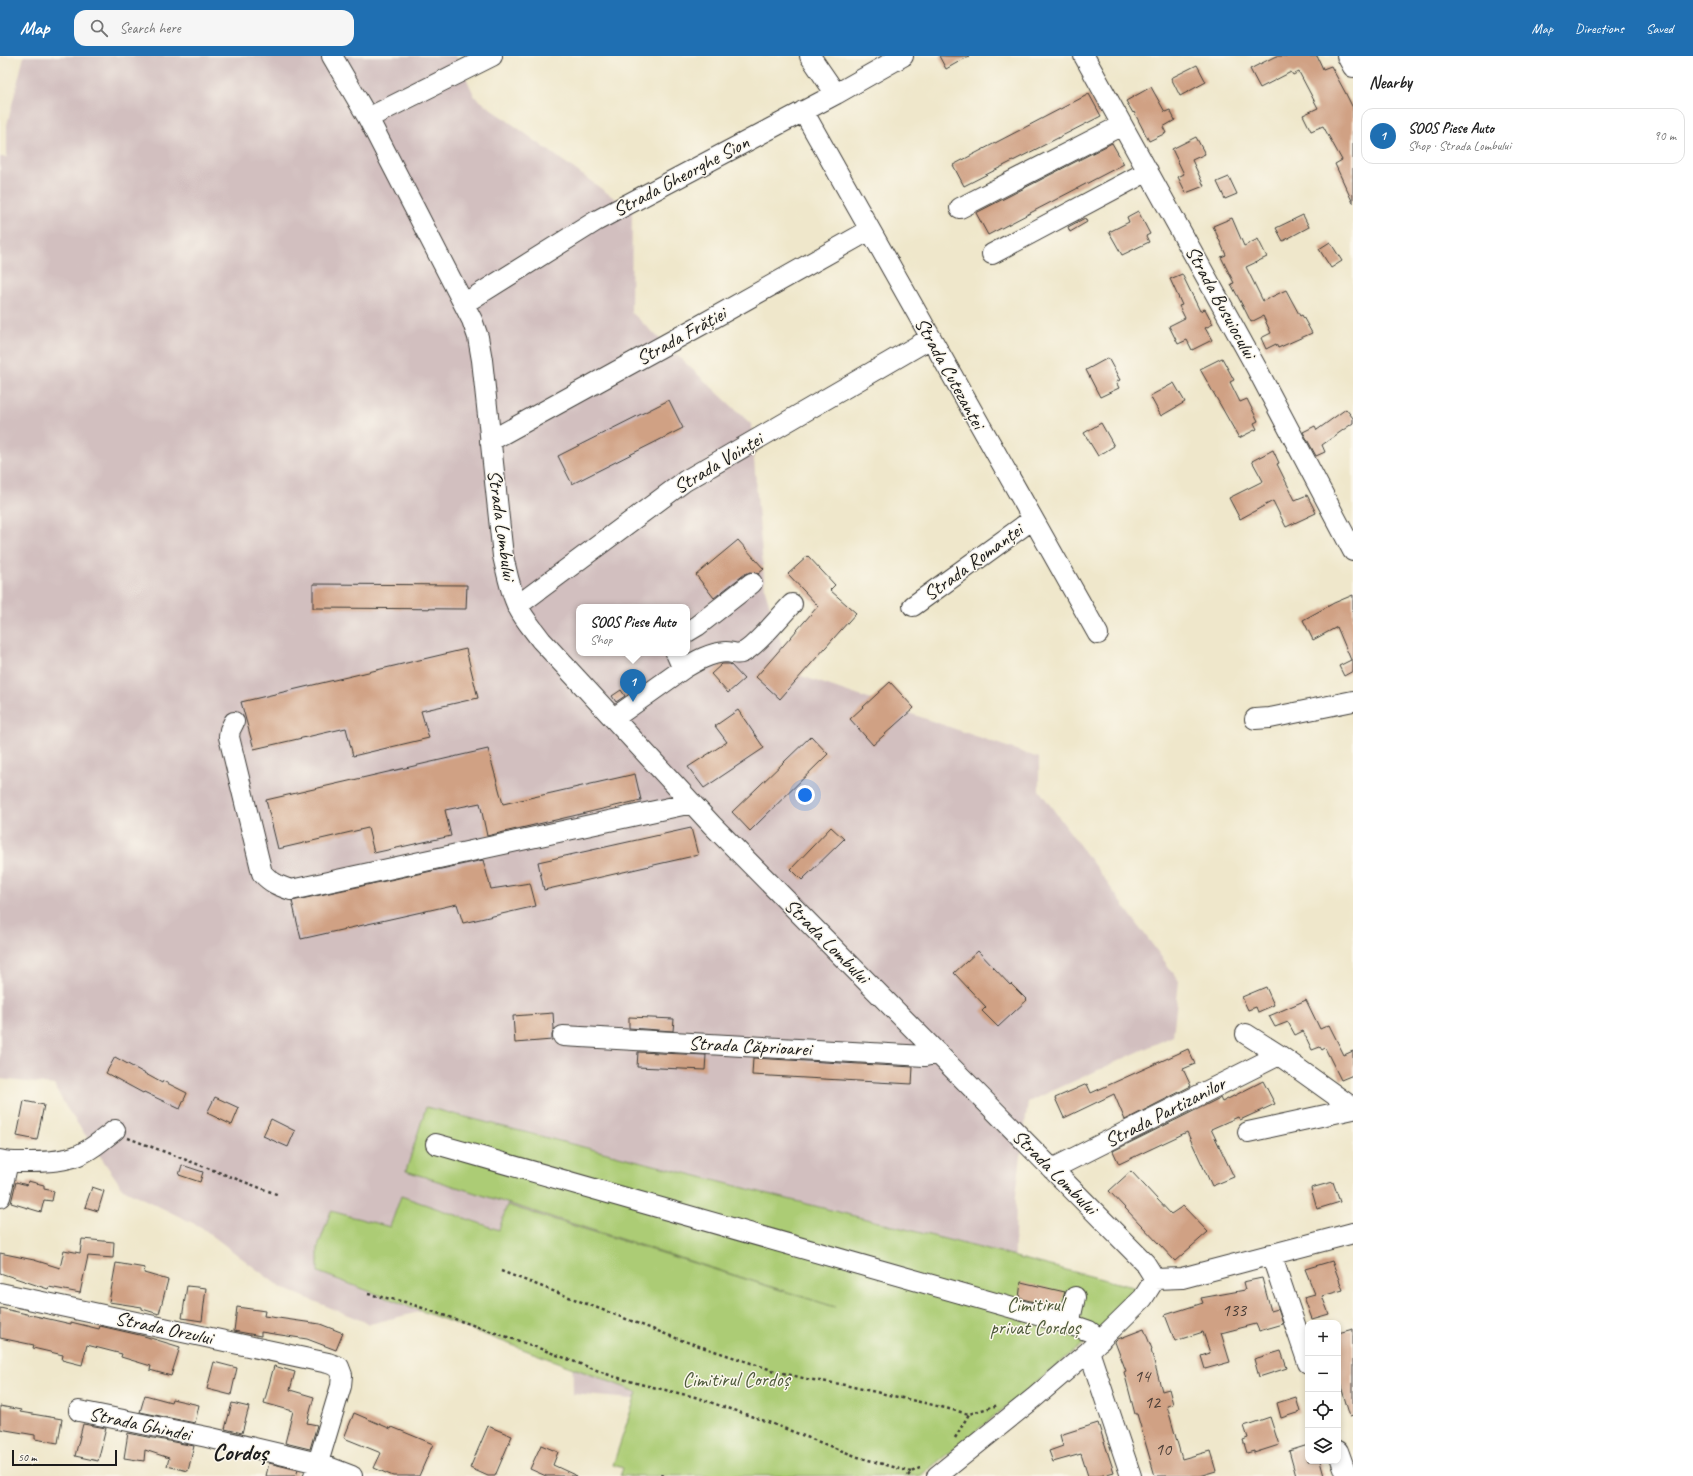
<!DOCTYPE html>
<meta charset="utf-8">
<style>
:root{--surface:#fff;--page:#f6f6f6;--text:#222;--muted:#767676;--line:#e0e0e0;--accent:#1f6fb2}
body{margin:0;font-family:Caveat,sans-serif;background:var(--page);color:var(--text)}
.controls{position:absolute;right:12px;bottom:12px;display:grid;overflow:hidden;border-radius:8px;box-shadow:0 2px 6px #0003}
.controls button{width:36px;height:36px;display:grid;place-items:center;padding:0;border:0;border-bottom:1px solid var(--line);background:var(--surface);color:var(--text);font:20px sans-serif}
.scale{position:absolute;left:12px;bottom:10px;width:105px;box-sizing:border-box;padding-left:4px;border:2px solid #1c1c1c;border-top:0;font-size:11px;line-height:14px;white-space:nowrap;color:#1c1c1c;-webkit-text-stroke:3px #fbf7ec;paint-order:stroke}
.you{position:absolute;left:805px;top:739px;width:14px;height:14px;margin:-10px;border:3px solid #fff;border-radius:50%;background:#1a73e8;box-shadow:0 0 0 6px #1a73e833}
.badge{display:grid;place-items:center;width:26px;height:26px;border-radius:50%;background:var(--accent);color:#fff;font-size:13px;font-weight:700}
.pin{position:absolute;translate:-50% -33px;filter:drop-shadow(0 1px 2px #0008)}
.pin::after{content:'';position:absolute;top:21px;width:14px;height:12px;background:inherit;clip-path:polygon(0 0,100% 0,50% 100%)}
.popup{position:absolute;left:576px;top:548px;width:114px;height:52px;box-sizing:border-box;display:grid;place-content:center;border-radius:8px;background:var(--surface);filter:drop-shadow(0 1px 3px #0005);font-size:13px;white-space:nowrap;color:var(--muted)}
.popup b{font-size:15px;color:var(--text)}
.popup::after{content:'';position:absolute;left:50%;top:100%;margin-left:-8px;border:8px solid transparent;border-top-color:var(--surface)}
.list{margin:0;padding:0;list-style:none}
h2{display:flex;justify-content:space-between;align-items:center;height:52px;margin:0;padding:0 16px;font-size:17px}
h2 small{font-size:13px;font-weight:400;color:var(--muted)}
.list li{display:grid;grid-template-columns:26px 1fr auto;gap:12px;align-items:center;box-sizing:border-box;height:56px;margin:0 8px 8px;padding:0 8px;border:1px solid var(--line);border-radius:12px}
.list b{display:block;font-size:15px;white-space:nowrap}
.list p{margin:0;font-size:13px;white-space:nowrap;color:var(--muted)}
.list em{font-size:13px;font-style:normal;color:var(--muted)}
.icon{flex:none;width:22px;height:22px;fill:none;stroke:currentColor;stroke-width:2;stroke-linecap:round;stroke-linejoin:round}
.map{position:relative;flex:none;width:1353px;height:1420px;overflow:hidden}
header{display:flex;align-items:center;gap:24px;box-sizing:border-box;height:56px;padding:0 20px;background:var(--accent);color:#fff}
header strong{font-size:19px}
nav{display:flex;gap:22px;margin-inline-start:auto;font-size:14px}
.search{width:280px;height:36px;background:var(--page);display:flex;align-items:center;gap:10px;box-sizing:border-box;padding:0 14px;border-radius:12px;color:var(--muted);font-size:15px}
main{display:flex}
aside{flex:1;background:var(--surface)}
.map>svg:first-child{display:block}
.industrial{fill:#d2bfbf;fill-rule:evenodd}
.green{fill:#accc74;stroke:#647448}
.building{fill:#d0a184}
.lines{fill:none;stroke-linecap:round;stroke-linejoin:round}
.minor-casing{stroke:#3c3a36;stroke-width:22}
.path{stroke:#3c3a36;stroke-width:2.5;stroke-dasharray:3 3;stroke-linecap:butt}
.minor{stroke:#fff;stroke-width:20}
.labels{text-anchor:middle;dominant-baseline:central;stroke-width:3;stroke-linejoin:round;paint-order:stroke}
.number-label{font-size:18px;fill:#493d36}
.street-label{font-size:20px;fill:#1c1c1c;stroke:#fbf7ec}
.park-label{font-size:20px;fill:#4e5a3b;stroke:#fbf7ec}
.district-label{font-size:24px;font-weight:bold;fill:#1c1c1c;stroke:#fbf7ec}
</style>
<header>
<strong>Map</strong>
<div class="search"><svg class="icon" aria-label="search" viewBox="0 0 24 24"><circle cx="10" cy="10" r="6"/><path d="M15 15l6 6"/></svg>Search here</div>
<nav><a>Map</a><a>Directions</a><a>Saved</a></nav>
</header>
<main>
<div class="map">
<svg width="1353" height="1420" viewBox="0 0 1353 1420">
<rect width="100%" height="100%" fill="#fbf7ec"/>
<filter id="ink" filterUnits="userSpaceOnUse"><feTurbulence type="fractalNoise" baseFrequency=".025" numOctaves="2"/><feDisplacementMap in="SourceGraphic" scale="8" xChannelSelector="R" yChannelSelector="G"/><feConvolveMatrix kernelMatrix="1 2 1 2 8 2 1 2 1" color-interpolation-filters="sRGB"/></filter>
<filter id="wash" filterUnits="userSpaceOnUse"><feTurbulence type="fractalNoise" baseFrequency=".012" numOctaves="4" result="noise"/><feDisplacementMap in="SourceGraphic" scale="16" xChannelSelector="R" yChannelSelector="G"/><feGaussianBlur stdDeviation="0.9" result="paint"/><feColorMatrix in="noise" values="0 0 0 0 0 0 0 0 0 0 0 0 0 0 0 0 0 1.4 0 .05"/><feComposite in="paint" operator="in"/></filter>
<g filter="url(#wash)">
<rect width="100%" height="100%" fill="#efe7cb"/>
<path class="industrial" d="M 24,0 L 456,0 L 475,41 L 632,155 L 631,256 L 751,368 L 765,534 L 790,616 L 1039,702 L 1039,734 L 1179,925 L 1173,980 L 1028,1046 L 1016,1139 L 1013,1278 L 715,1350 L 573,1338 L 571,1234 L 447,1249 L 370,1268 L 280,1231 L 201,1171 L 123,1133 L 66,1051 L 54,1029 L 0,1023 L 0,101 L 7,101 L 7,69 ZM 579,551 L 687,551 L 687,597 L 579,597 Z"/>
<path class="green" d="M 426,1051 L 1145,1234 L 1047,1318 L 920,1420 L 620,1420 L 623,1412 L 613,1409 L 637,1336 L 318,1216 L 318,1191 L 331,1155 L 390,1171 L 401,1140 L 499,1174 L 507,1149 L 835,1251 L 406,1115 Z"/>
<g id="blocks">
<path class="building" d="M 939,0 L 969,0 L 946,13 Z
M 1276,0 L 1317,0 L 1323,13 L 1331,10 L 1345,36 L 1353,52 L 1353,147 L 1335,108 L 1342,104 L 1323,70 L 1311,75 L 1303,59 L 1318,52 L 1299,16 L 1293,19 L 1291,16 L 1260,32 L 1250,13 Z
M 1197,9 L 1206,26 L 1180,40 L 1171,22 Z
M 1151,31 L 1165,56 L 1170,54 L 1175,64 L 1163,71 L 1166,77 L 1149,85 L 1134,56 L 1133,57 L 1126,45 Z
M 1089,38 L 1101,60 L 964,130 L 953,109 Z
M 1196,81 L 1205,98 L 1192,104 L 1204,130 L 1186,137 L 1178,121 L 1184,118 L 1172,93 Z
M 1112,87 L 1124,108 L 988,179 L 976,157 Z
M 1229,121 L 1237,138 L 1225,143 L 1217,126 Z
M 1138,155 L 1150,178 L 1146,180 L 1149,186 L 1122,199 L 1109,176 L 1129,166 L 1127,161 Z
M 1303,159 L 1309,171 L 1283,185 L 1276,172 Z
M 1085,162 L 1087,166 L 1070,176 L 1068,171 Z
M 1232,162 L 1244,190 L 1258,183 L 1267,201 L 1246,211 L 1263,245 L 1286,234 L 1300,260 L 1302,259 L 1312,277 L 1278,292 L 1276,288 L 1266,293 L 1261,282 L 1271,277 L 1263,260 L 1251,266 L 1245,254 L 1231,228 L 1234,227 L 1221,201 L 1226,199 L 1213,170 Z
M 1330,186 L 1342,205 L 1331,212 L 1319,193 Z
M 1182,218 L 1200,255 L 1205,253 L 1213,268 L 1205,272 L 1212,284 L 1192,294 L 1187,284 L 1178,288 L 1169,270 L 1185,262 L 1179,250 L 1182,249 L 1170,223 Z
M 1108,302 L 1120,324 L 1116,326 L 1119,332 L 1100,341 L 1086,314 Z
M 1222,302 L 1234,324 L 1230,326 L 1240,346 L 1247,343 L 1258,365 L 1254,367 L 1257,373 L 1239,382 L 1200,313 Z
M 1174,327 L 1185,346 L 1161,360 L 1150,340 Z
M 669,344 L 683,372 L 572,428 L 558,400 Z
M 1346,353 L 1353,362 L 1353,367 L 1322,389 L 1325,396 L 1316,400 L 1303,376 L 1315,370 L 1317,374 Z
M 1101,367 L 1114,390 L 1098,400 L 1084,377 Z
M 1273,394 L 1279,407 L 1277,408 L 1295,444 L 1307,439 L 1316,457 L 1286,471 L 1273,445 L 1240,463 L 1229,442 L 1263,425 L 1252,405 Z
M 738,484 L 764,513 L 758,518 L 751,516 L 745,518 L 714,542 L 696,519 Z
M 808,500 L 835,529 L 830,534 L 856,557 L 780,643 L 756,621 L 818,550 L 788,518 Z
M 313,528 L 467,529 L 466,553 L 313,552 Z
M 1353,539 L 1353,615 L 1344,620 L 1339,610 L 1351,604 L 1337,571 L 1313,584 L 1303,564 L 1334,547 Z
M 466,593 L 478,642 L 421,655 L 429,682 L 353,700 L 346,672 L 254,693 L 241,646 Z
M 722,608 L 730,608 L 744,623 L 728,637 L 711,618 Z
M 890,626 L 914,652 L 873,689 L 850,663 Z
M 621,634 L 625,640 L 616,646 L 612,640 Z
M 738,654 L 764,692 L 704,732 L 688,711 L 727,686 L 715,670 Z
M 811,680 L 828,698 L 750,775 L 732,756 Z
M 488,693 L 503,748 L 635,718 L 641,744 L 487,780 L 480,747 L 445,754 L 451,780 L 374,797 L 368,772 L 278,793 L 266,744 Z
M 831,771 L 844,783 L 802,824 L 791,813 Z
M 691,772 L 698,799 L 544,834 L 538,806 Z
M 483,804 L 491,833 L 530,827 L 536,850 L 463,867 L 457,848 L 301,883 L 292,845 Z
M 978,895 L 1010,929 L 1011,928 L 1027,944 L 998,971 L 982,955 L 986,951 L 954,917 Z
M 1266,931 L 1274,949 L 1258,956 L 1256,951 L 1248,954 L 1242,941 Z
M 1306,944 L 1320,973 L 1329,969 L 1344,999 L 1353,995 L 1353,1019 L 1341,1024 L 1325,992 L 1322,994 L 1320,991 L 1312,994 L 1303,975 L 1295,979 L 1288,966 L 1275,971 L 1269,960 Z
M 553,957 L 554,973 L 552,979 L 552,984 L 515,987 L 513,960 Z
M 629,961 L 674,963 L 673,975 L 629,972 Z
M 1188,993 L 1195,1008 L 1183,1013 L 1191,1030 L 1125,1064 L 1114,1038 L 1064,1062 L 1055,1042 L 1087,1028 L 1091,1037 Z
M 638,996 L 706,999 L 705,1014 L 637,1011 Z
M 115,1001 L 162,1027 L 163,1025 L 187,1037 L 180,1053 L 144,1036 L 143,1037 L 106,1017 Z
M 753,1002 L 913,1011 L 912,1028 L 752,1019 Z
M 1263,1025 L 1275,1048 L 1240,1064 L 1238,1061 L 1211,1073 L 1234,1121 L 1212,1130 L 1187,1076 L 1119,1108 L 1113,1095 L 1220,1042 L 1222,1046 Z
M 215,1041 L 239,1052 L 232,1069 L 207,1057 Z
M 24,1045 L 44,1049 L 37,1084 L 17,1080 Z
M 271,1063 L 295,1075 L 288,1091 L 263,1080 Z
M 182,1109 L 203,1116 L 200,1126 L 179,1119 Z
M 1131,1115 L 1171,1158 L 1183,1150 L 1208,1176 L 1175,1205 L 1109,1135 Z
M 28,1125 L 44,1129 L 44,1133 L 54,1135 L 52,1145 L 44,1144 L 41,1156 L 11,1147 L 16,1126 L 27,1129 Z
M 1333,1126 L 1340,1146 L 1317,1153 L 1311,1132 Z
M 92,1131 L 104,1135 L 98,1155 L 85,1151 Z
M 82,1183 L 114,1186 L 113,1202 L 88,1200 L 80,1237 L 49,1231 L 48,1233 L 0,1217 L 0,1197 L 34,1204 L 60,1212 L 64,1194 L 80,1197 Z
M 1332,1205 L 1343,1234 L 1322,1240 L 1329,1258 L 1312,1263 L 1304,1241 L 1315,1238 L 1305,1213 Z
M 116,1207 L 145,1212 L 144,1217 L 168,1224 L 159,1258 L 142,1253 L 142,1251 L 109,1246 Z
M 1262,1222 L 1271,1255 L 1278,1253 L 1283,1268 L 1259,1275 L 1256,1268 L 1221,1277 L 1230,1306 L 1205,1313 L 1201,1300 L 1210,1297 L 1203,1276 L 1175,1285 L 1165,1259 L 1203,1247 L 1201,1242 L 1245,1234 L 1243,1226 Z
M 1021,1226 L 1065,1236 L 1060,1253 L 1019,1242 Z
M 187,1230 L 206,1232 L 202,1265 L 182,1262 Z
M 237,1251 L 265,1255 L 264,1260 L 320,1268 L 343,1277 L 336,1294 L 307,1283 L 261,1276 L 261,1280 L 234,1275 Z
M 0,1252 L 71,1268 L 71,1266 L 99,1273 L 100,1270 L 144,1280 L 180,1291 L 171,1320 L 150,1314 L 151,1310 L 121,1301 L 122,1298 L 87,1289 L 82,1309 L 62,1304 L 63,1299 L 33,1292 L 34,1289 L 0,1282 Z
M 1144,1273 L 1152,1293 L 1151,1294 L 1162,1335 L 1169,1333 L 1173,1348 L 1167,1350 L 1182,1403 L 1210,1395 L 1216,1415 L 1199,1420 L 1155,1420 L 1137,1358 L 1135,1358 L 1124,1316 L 1126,1315 L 1115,1286 L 1118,1283 Z
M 1353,1273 L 1353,1360 L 1350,1361 L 1338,1320 L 1338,1277 Z
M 1281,1295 L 1287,1312 L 1259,1321 L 1254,1303 Z
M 214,1306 L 237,1312 L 231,1339 L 207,1333 Z
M 274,1310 L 295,1316 L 290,1334 L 314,1341 L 307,1367 L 317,1369 L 310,1393 L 285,1387 L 293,1355 L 264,1347 Z
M 145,1339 L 171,1346 L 172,1343 L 199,1349 L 195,1367 L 140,1356 Z
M 1296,1341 L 1300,1356 L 1281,1362 L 1277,1347 Z
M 232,1347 L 249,1351 L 242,1377 L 225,1373 Z
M 0,1350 L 21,1354 L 20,1356 L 62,1363 L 58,1387 L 35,1383 L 35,1379 L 0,1373 Z
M 354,1357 L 391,1373 L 392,1371 L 433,1388 L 419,1420 L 393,1420 L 374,1412 L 381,1397 L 344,1382 Z
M 1270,1361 L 1279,1389 L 1254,1397 L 1254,1395 L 1247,1397 L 1243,1384 L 1248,1382 L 1244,1370 Z
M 1098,1367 L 1114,1416 L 1100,1420 L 1088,1420 L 1081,1398 L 1053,1406 L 1049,1395 L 1063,1390 L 1060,1379 Z
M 83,1368 L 106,1372 L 98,1405 L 75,1400 Z
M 488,1370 L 512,1380 L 495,1420 L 488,1420 L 470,1412 Z
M 128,1377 L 194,1390 L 188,1415 L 167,1410 L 169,1402 L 145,1394 L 144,1405 L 124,1402 Z
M 541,1389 L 558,1396 L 553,1409 L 577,1420 L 546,1420 L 530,1413 Z
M 1308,1389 L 1308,1405 L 1320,1405 L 1324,1420 L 1296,1420 L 1289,1395 Z
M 269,1407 L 298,1414 L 296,1420 L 266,1420 Z"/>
</g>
</g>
<g filter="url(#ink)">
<use href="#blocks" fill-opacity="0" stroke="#3c3a36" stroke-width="1"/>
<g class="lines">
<defs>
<path id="minor" d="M 332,0 L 368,62 L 472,264 L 478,281 L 482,304 L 503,500 C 507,517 510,535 518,551 C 524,563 533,573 541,584 L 712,769 L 1145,1207 L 1155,1223
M 810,0 L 836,38
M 1084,0 L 1257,313 L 1353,495
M 1347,0 L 1353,11
M 803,55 L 1098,578
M 368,62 L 492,0
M 960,152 L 1122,69
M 992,198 L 1148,115
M 465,247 L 596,165 L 836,38 L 903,0
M 490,385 L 701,269 L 870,174
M 517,550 L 685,425 L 931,282
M 913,550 L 1033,463
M 687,576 L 697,570 L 752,527
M 683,613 C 696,605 710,597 726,596 C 731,596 737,599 741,597 C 753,594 782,558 792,548
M 614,662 L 683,613 L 676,597
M 1255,663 L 1270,662 L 1353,645
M 234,666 L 230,674 L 229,681 L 262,817 C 271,827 279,830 291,834 L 692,747
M 1246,978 L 1279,999 L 1353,1052
M 563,980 L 925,1000 L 938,997
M 1248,1076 L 1353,1053
M 436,1088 L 1069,1268 L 1089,1275 L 1101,1284
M 0,1104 C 10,1107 20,1106 31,1106 C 73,1106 83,1100 115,1074
M 1052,1113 L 1279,999
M 0,1141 L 8,1106
M 1271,1198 L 1308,1307
M 1155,1223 L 1182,1222 L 1353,1177
M 0,1237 L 328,1307 L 339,1311 L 342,1319 L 341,1330 L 314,1420
M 1069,1268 L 1075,1241
M 1089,1295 L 1131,1420
M 79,1355 L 207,1381 L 318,1407 L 352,1420
M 1338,1395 L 1347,1420
M 937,1420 L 1034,1342 L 1089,1295 L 1143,1242 L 1155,1223"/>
</defs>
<use href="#minor" class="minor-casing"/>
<path class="path" d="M 128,1082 L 279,1139
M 501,1215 L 681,1284 L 775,1315 L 807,1323 L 840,1328 L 929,1348 L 969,1358 L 998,1349
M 368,1238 L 405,1246 L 528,1288 L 612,1320 L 640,1328 L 695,1341 L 768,1366 L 858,1401 L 911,1416
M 955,1382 L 969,1358
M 661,1419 L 665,1420
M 908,1420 L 911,1416 L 922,1411"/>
<use href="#minor" class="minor"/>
</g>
</g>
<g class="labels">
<g class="number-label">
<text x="1234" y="1254">133</text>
<text x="1142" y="1320">14</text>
<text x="1152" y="1346">12</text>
<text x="1163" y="1393">10</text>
</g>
<g class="street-label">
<text transform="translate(681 120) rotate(-28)">Strada Gheorghe Sion</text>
<text transform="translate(1221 246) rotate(61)">Strada Busuiocului</text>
<text transform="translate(681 280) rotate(-29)">Strada Frăției</text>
<text transform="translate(950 317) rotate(61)">Strada Cutezanței</text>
<text transform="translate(718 407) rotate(-31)">Strada Voinței</text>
<text transform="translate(502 469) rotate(82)">Strada Lombului</text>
<text transform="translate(973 506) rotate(-36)">Strada Romanței</text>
<text transform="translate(827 885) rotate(45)">Strada Lombului</text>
<text transform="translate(750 990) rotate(3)">Strada Căprioarei</text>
<text transform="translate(1165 1056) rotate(-27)">Strada Partizanilor</text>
<text transform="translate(1055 1116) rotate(45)">Strada Lombului</text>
<text transform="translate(164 1272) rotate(12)">Strada Orzului</text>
<text transform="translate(140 1368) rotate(12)">Strada Ghindei</text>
</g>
<g class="park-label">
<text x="1035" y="1248">Cimitirul<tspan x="1035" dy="23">privat Cordoș</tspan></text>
<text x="736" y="1323">Cimitirul Cordoș</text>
</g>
<g class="district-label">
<text x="240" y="1396">Cordoș</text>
</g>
</g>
</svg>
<div class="controls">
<button>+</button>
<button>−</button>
<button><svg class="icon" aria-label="locate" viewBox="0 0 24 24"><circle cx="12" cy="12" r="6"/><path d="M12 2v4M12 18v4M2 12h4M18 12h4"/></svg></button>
<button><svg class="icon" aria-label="layers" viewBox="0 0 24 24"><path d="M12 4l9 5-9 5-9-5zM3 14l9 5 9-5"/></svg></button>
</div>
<div class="scale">50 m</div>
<div class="you"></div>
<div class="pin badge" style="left:633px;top:646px">1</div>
<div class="popup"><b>SOOS Piese Auto</b>Shop</div>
</div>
<aside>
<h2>Nearby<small></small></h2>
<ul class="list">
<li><span class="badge">1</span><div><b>SOOS Piese Auto</b><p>Shop · Strada Lombului</p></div><em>90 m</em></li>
</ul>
</aside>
</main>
